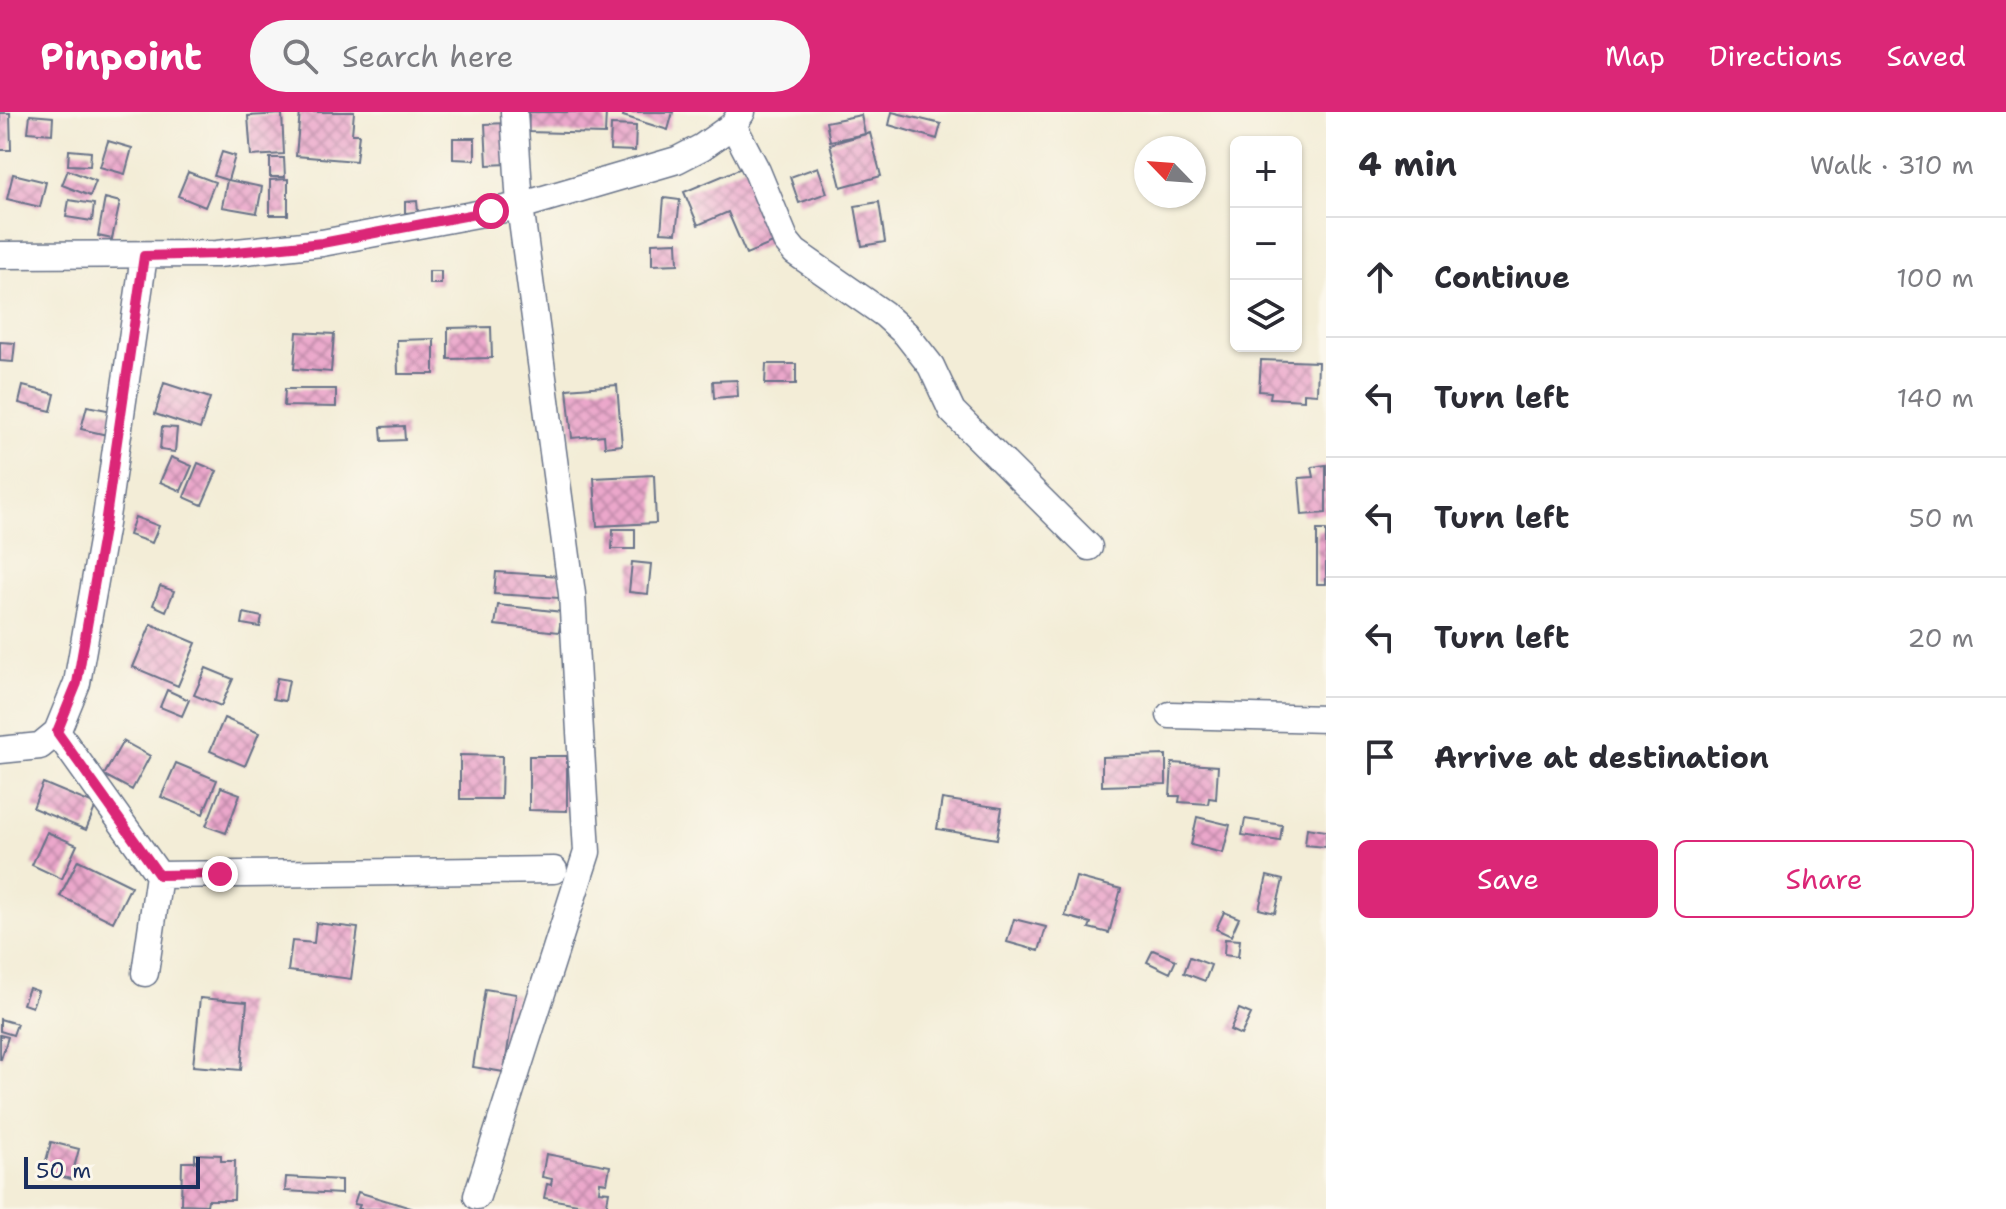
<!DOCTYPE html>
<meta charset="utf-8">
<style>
:root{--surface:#fff;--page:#f7f7f7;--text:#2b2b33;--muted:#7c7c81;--line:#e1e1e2;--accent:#db2777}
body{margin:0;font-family:"Shantell Sans",sans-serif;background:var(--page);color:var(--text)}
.controls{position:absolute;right:24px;top:24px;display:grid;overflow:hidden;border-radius:12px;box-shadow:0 2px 6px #0004}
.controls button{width:72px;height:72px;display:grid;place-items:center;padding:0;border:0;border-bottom:2px solid var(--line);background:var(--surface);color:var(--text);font:40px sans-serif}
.compass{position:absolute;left:1134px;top:24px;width:72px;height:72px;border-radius:50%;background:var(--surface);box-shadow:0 2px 6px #0004;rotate:295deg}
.scale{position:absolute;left:24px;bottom:20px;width:176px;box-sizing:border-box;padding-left:8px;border:4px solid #1b2f5e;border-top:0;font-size:22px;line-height:28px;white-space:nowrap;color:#1b2f5e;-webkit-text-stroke:6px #fbf7ec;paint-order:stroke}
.stop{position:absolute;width:24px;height:24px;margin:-18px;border:6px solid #db2777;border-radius:50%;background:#fff}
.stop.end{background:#db2777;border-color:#fff;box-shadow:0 2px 8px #0008}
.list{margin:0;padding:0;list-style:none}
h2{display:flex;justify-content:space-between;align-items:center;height:104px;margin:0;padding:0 32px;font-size:34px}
h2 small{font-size:26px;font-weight:400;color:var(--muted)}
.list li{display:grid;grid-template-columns:52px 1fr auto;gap:24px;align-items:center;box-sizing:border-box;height:120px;padding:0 32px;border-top:2px solid var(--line)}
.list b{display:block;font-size:30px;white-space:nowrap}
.list em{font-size:26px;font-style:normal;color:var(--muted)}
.actions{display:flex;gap:16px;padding:24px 32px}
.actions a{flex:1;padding:18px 0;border:2px solid var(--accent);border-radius:12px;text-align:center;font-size:28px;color:var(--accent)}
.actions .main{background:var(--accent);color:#fff}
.icon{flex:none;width:44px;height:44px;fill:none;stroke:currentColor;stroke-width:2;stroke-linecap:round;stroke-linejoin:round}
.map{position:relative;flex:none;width:1326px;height:1097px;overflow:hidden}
header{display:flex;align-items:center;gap:48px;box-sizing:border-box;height:112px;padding:0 40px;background:var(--accent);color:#fff}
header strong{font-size:38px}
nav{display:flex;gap:44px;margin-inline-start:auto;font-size:28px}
.search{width:560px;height:72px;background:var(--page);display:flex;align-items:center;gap:20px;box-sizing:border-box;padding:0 28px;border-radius:44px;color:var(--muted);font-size:30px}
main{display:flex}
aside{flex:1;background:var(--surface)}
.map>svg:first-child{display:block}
.building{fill:url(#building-cross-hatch)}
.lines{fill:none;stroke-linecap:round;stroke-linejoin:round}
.minor-casing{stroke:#677288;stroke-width:29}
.minor{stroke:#fff;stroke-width:26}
.route{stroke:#db2777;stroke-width:10}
</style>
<header>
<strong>Pinpoint</strong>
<div class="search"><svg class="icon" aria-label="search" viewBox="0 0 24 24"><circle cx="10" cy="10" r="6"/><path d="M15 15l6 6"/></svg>Search here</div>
<nav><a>Map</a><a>Directions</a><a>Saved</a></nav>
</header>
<main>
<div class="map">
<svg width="1326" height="1097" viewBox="0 0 1326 1097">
<defs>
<pattern id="building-cross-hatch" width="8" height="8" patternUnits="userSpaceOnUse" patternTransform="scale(2)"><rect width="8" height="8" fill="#eba7cb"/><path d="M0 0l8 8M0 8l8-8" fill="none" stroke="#be88a8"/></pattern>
</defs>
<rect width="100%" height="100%" fill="#fbf7ec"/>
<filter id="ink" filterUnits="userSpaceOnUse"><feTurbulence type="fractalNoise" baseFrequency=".0125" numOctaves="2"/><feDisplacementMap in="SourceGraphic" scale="16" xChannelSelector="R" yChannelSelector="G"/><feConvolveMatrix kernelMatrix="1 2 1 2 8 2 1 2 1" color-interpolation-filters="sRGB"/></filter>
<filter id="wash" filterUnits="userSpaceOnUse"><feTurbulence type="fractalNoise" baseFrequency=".006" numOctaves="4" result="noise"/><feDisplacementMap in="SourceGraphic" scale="32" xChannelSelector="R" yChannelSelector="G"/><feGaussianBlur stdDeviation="1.8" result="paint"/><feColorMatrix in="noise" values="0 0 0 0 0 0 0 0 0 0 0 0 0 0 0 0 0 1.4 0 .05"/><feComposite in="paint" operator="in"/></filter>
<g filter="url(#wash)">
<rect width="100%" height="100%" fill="#f3edd7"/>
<g id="blocks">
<path class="building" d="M 300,0 L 354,0 L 352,22 L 359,22 L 356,49 L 296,44 Z
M 529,0 L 606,0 L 605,22 L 528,20 Z
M 624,0 L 673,0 L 668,18 L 623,4 Z
M 892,0 L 941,12 L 937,27 L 889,13 Z
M 0,1 L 10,1 L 11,38 L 0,38 Z
M 282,2 L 284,42 L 251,44 L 248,4 Z
M 30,3 L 53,5 L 52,22 L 28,20 Z
M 861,3 L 865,22 L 830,29 L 826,10 Z
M 506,11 L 508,52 L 487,53 L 485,12 Z
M 611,13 L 636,14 L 635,39 L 610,38 Z
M 870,21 L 881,64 L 841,75 L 830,32 Z
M 453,26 L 475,26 L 475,48 L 453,47 Z
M 108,29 L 132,36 L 125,62 L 100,55 Z
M 69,38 L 91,40 L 90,54 L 68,53 Z
M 222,40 L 235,44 L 228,68 L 262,75 L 257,101 L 222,95 L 227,68 L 214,64 Z
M 270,46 L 284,46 L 285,65 L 270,65 Z
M 746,54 L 778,129 L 746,142 L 728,100 L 698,113 L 684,80 Z
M 818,55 L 827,81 L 799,91 L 790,65 Z
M 68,58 L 96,69 L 90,84 L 62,73 Z
M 188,60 L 215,70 L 205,95 L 178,84 Z
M 13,62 L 46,70 L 40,95 L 7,87 Z
M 288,67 L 288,103 L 270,103 L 270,68 Z
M 105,86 L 120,90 L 112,127 L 98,124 Z
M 664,86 L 680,88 L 676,121 L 661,120 Z
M 69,88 L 94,92 L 92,109 L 66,105 Z
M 417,89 L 418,100 L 405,101 L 405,90 Z
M 879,90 L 885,130 L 862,134 L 855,94 Z
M 677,130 L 678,152 L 652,153 L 652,131 Z
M 429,159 L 441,159 L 441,172 L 429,172 Z
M 491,215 L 492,246 L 448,247 L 448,216 Z
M 297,220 L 334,222 L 331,260 L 294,257 Z
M 434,227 L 434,262 L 398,262 L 397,228 Z
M 0,230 L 15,231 L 13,250 L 0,249 Z
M 1261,248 L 1318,250 L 1317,282 L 1304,281 L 1304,288 L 1270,286 L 1271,280 L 1259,279 Z
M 766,252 L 796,252 L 796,272 L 765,272 Z
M 737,268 L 738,284 L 714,286 L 713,269 Z
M 164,271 L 210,286 L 200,317 L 155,302 Z
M 617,273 L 622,333 L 605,335 L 604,323 L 572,326 L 567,277 Z
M 23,274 L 55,282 L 51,299 L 19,291 Z
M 285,277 L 336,277 L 336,295 L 284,294 Z
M 87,294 L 112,299 L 107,323 L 81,317 Z
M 404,314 L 405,328 L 382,329 L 381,315 Z
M 162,315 L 177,316 L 175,340 L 160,338 Z
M 171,345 L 192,354 L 181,379 L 160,370 Z
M 198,351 L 217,359 L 202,393 L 184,385 Z
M 1326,353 L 1326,401 L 1302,403 L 1299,366 L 1314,365 L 1312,355 Z
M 654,363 L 656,411 L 597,414 L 594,366 Z
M 135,405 L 159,414 L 152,431 L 129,423 Z
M 613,417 L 635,417 L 635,437 L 612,437 Z
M 1317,418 L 1326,418 L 1326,472 L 1317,472 Z
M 632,450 L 651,452 L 648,482 L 629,480 Z
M 496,460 L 561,464 L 559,486 L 494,482 Z
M 160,474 L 174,479 L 166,499 L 153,493 Z
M 498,493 L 562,500 L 559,520 L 495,513 Z
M 244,501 L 262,505 L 260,515 L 242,512 Z
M 151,512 L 196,531 L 178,574 L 133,555 Z
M 206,556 L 233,567 L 221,594 L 194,583 Z
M 277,566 L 289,568 L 285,589 L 273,587 Z
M 167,578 L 189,588 L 182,604 L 160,595 Z
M 224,606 L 259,621 L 245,654 L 210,639 Z
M 123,629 L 150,644 L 132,678 L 104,663 Z
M 460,643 L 502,644 L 501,687 L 460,687 Z
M 1166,643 L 1166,672 L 1102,674 L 1102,645 Z
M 529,644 L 567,644 L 567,699 L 529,698 Z
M 176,651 L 217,668 L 203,702 L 161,685 Z
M 1172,651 L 1218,654 L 1216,687 L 1209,686 L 1208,692 L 1179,690 L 1180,684 L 1170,684 Z
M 43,671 L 96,693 L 86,718 L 33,696 Z
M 221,675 L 240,682 L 226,721 L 206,714 Z
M 942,687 L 1002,696 L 997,727 L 937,717 Z
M 1197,705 L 1230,713 L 1223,741 L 1191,733 Z
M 1245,707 L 1282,713 L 1280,729 L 1242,723 Z
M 1307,716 L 1326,719 L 1326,735 L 1305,733 Z
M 47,720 L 77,733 L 62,767 L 32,753 Z
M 78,748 L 131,774 L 113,810 L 60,784 Z
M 1267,764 L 1283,768 L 1275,801 L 1259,797 Z
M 1076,765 L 1121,777 L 1109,821 L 1089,816 L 1091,811 L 1065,804 Z
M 1224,800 L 1239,806 L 1231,824 L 1216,817 Z
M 1014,807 L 1046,815 L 1039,839 L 1007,830 Z
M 316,811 L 358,816 L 351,867 L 288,859 L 292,829 L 314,831 Z
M 1225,827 L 1240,828 L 1238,845 L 1224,843 Z
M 1153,838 L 1176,848 L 1170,861 L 1147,850 Z
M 1190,845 L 1211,853 L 1205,869 L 1184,861 Z
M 29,876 L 38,879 L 32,895 L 23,892 Z
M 485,877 L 516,882 L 504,960 L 473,955 Z
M 200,886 L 247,890 L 241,958 L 193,954 Z
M 1239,897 L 1251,902 L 1241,923 L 1230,918 Z
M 0,907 L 17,912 L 13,923 L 0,919 Z
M 0,923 L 8,925 L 1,947 L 0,947 Z
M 51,1030 L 79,1037 L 71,1067 L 43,1060 Z
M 195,1042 L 221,1043 L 221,1049 L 235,1049 L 234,1088 L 208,1088 L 207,1093 L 181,1092 L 182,1050 L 195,1050 Z
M 546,1042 L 610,1054 L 607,1071 L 600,1070 L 599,1079 L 609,1080 L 606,1097 L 544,1086 L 547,1072 L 551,1073 L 552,1067 L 542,1065 Z
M 286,1065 L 341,1068 L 341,1082 L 285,1079 Z
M 358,1080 L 411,1096 L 410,1097 L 358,1097 L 360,1093 L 354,1092 Z"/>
</g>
</g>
<g filter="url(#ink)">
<use href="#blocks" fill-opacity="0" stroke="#677288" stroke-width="2"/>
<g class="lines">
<defs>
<path id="minor" d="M 733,13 L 757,59 L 786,129 L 795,140 L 884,202 L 906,222 L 931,254 L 952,299 L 1089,435
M 0,143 L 217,142 L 322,131 L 520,94 L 677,48 L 702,35 L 733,13 L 742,0
M 1170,603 L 1326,607
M 57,620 L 159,763 L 145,861
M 0,638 L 40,634 L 57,620 L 77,571 L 105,412 L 144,144
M 159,763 L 554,758
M 477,1084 L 587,740 L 572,482 L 520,94 L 514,0"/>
</defs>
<use href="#minor" class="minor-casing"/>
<use href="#minor" class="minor"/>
</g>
</g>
<g class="lines" filter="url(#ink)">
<path class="route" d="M 220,762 L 159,763 L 57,620 L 77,571 L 105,412 L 144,144 L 217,142 L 322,131 L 491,99"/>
</g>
</svg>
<div class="controls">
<button>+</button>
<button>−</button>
<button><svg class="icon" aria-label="layers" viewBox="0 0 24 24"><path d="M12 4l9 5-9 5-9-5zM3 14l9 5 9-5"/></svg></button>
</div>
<svg class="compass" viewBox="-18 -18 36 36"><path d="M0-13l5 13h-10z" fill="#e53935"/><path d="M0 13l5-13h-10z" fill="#7c7c81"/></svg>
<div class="scale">50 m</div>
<div class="stop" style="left:491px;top:99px"></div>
<div class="stop end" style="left:220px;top:762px"></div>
</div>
<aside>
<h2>4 min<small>Walk · 310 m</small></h2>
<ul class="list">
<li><svg class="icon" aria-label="ahead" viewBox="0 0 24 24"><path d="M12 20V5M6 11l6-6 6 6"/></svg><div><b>Continue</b></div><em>100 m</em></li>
<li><svg class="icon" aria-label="left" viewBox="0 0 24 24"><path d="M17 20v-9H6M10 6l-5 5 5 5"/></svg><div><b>Turn left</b></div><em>140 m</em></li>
<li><svg class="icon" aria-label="left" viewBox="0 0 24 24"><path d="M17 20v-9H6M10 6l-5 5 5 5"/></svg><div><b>Turn left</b></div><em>50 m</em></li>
<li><svg class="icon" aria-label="left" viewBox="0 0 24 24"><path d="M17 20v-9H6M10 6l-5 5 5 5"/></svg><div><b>Turn left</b></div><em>20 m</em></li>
<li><svg class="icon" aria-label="arrive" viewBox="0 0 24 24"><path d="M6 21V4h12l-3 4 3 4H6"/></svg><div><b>Arrive at destination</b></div></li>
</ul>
<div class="actions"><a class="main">Save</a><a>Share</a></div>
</aside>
</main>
